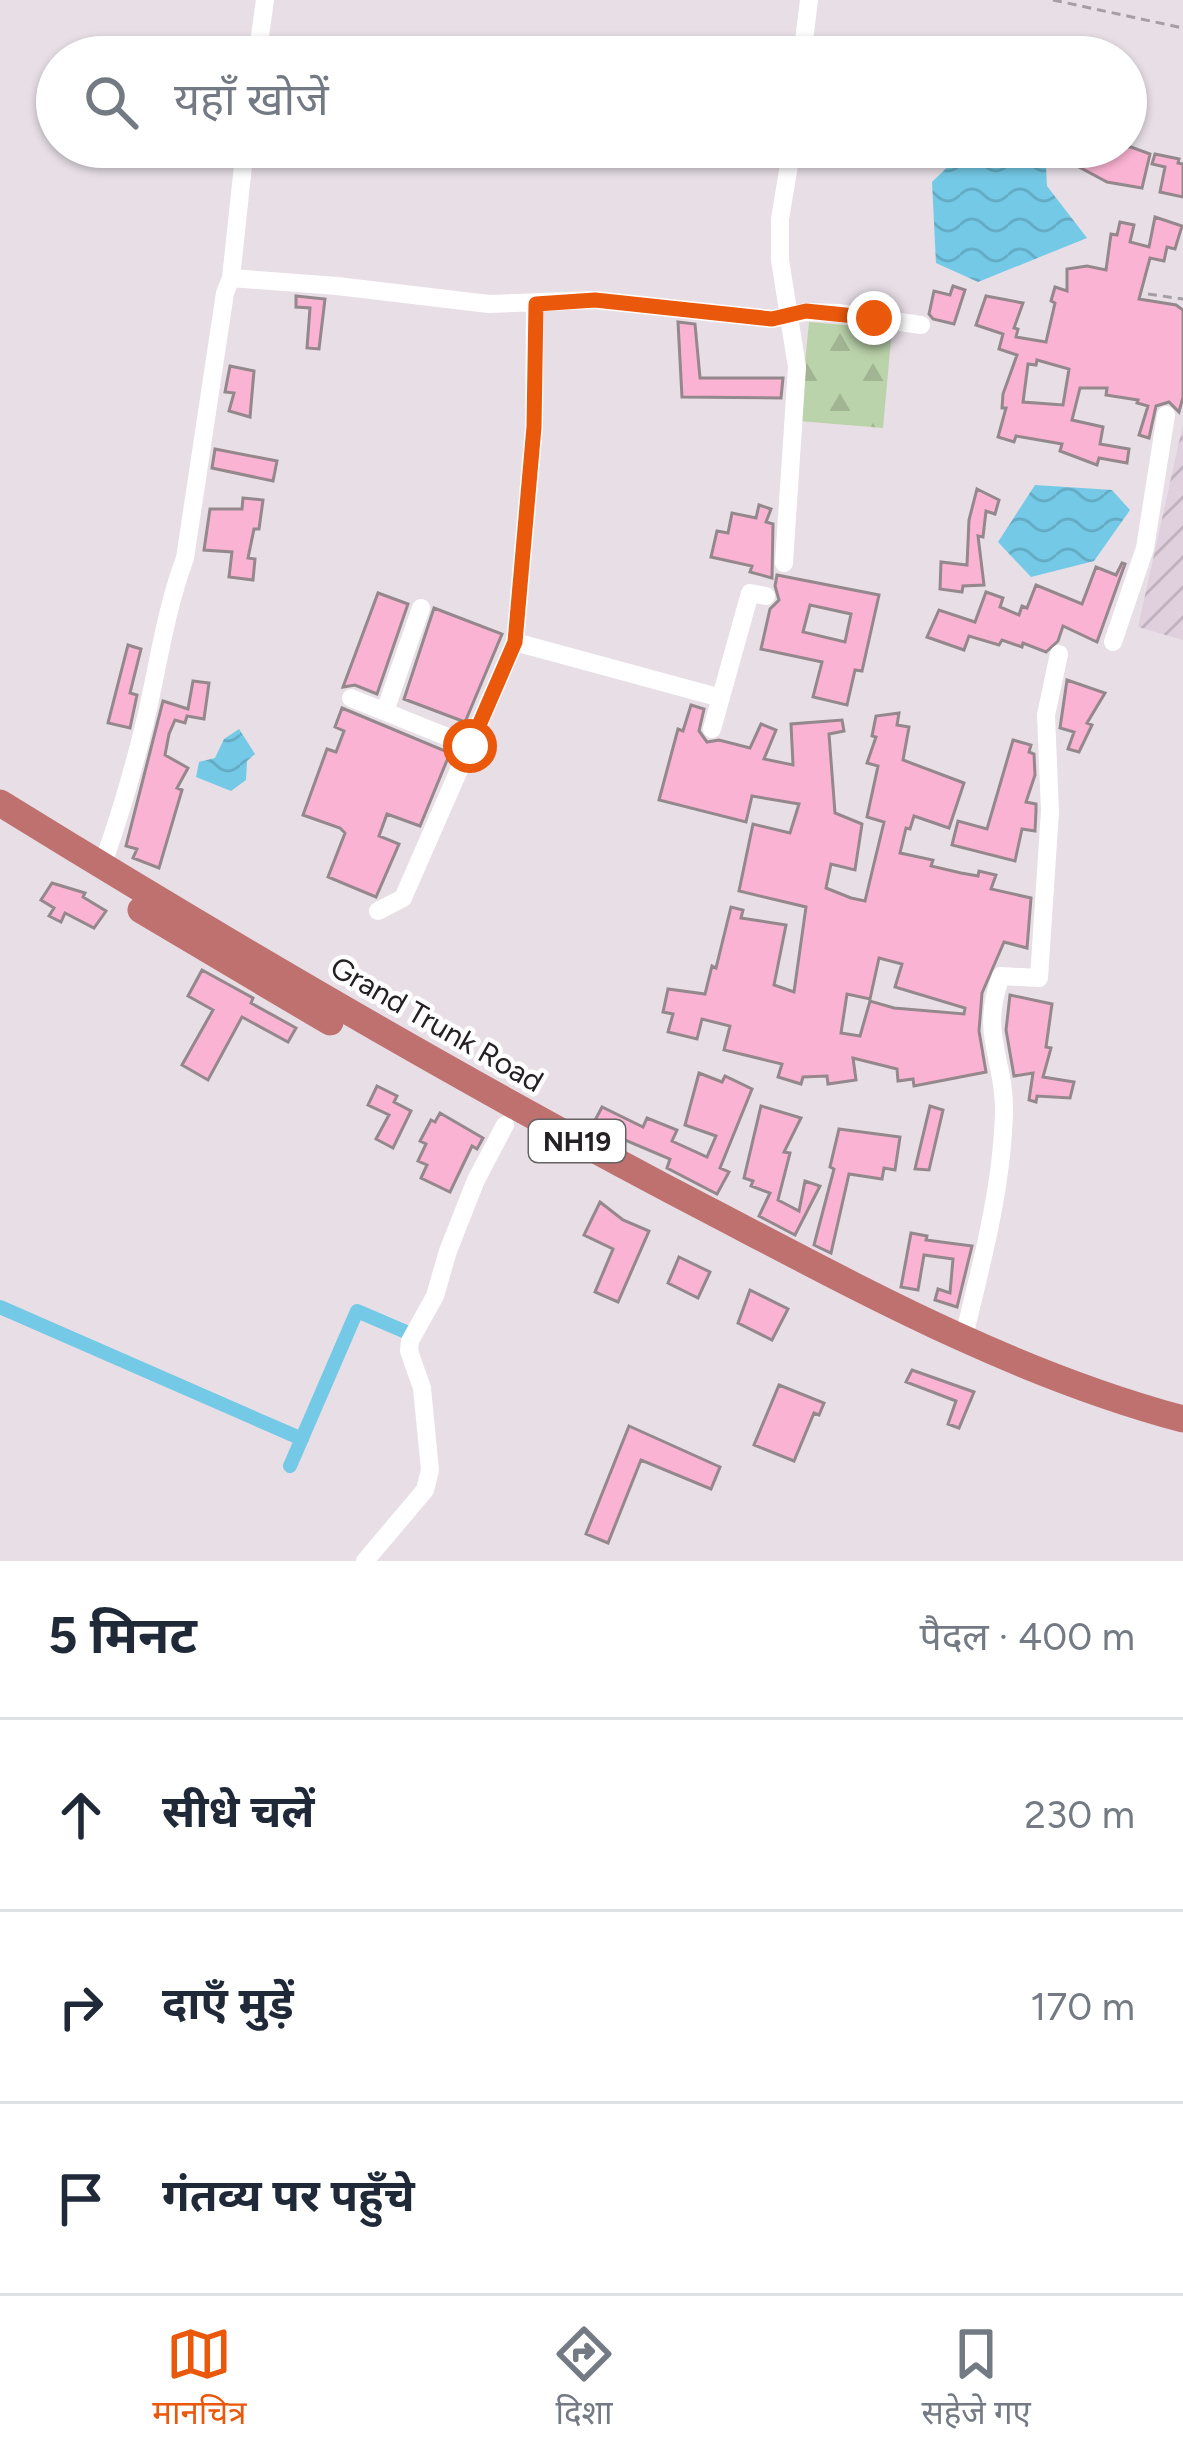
<!DOCTYPE html>
<html lang="hi">
<meta charset="utf-8">
<style>
:root{--surface:#fff;--page:#f6f6f7;--text:#1f2937;--muted:#747a83;--line:#e0e1e3;--accent:#ea580c}
body{margin:0;font-family:Figtree,"Noto Sans Devanagari",sans-serif;background:var(--page);color:var(--text)}
.stop{position:absolute;width:36px;height:36px;margin:-27px;border:9px solid #ea580c;border-radius:50%;background:#fff}
.stop.end{background:#ea580c;border-color:#fff;box-shadow:0 3px 12px #0008}
.list{margin:0;padding:0;list-style:none}
h2{display:flex;justify-content:space-between;align-items:center;height:156px;margin:0;padding:0 48px;font-size:51px}
h2 small{font-size:39px;font-weight:400;color:var(--muted)}
.list li{display:grid;grid-template-columns:78px 1fr auto;gap:36px;align-items:center;box-sizing:border-box;height:192px;padding:0 48px;border-top:3px solid var(--line)}
.list b{display:block;font-size:45px;white-space:nowrap}
.list em{font-size:39px;font-style:normal;color:var(--muted)}
.icon{flex:none;width:66px;height:66px;fill:none;stroke:currentColor;stroke-width:2;stroke-linecap:round;stroke-linejoin:round}
.map{position:relative;flex:none;width:1183px;height:1561px;overflow:hidden}
.search{position:absolute;background:var(--surface);box-shadow:0 3px 9px #0004;left:36px;right:36px;top:36px;height:132px;display:flex;align-items:center;gap:30px;box-sizing:border-box;padding:0 42px;border-radius:66px;color:var(--muted);font-size:45px}
.sheet{height:732px;background:var(--surface)}
nav{display:flex;justify-content:space-around;align-items:center;box-sizing:border-box;height:168px;border-top:3px solid var(--line);background:var(--surface);font-size:33px;color:var(--muted)}
nav a{display:grid;justify-items:center;gap:6px}
nav .on{color:var(--accent)}
.map>svg:first-child{display:block}
.industrial{fill:url(#industrial-furrows)}
.forest{fill:url(#forest-firs)}
.water{fill:url(#water-waves)}
.lines{fill:none;stroke-linecap:round;stroke-linejoin:round}
.canal{stroke:#74c9e6;stroke-width:14}
.building{fill:#fab3d2;stroke:#94888d;stroke-width:3;fill-rule:evenodd}
.path{stroke:#a59ea4;stroke-width:3;stroke-dasharray:9 6;stroke-linecap:butt}
.minor{stroke:#fff;stroke-width:18}
.highway{stroke:#bf716f;stroke-width:27}
.route{stroke:#ea580c;stroke-width:15}
.labels{text-anchor:middle;dominant-baseline:central;stroke-width:9;stroke-linejoin:round;paint-order:stroke}
.shield{fill:#fff;stroke:#666365;stroke-width:3}
.shield-label{font-size:27px;font-weight:bold;fill:#242023}
.street-label{font-size:30px;fill:#242023;stroke:#fff}
</style>
<div class="map">
<svg width="1183" height="1561" viewBox="0 0 1183 1561">
<defs>
<pattern id="industrial-furrows" width="10" height="10" patternUnits="userSpaceOnUse" patternTransform="scale(3)"><rect width="10" height="10" fill="#e0d0de"/><path d="M-1 1l2-2M0 10L10 0M9 11l2-2" fill="none" stroke="#c0b2be"/></pattern>
<pattern id="forest-firs" width="22" height="20" patternUnits="userSpaceOnUse" patternTransform="scale(3)"><rect width="22" height="20" fill="#bbd3ab"/><path d="M5 1l3.5 6h-7zM16 11l3.5 6h-7z" fill="#a1b593"/></pattern>
<pattern id="water-waves" width="16" height="10" patternUnits="userSpaceOnUse" patternTransform="scale(3)"><rect width="16" height="10" fill="#74c9e6"/><path d="M0 5q4-4 8 0t8 0" fill="none" stroke="#64acc5"/></pattern>
</defs>
<rect width="100%" height="100%" fill="#e7dee6"/>
<path class="industrial" d="M 1183,424 L 1183,640 L 1138,627 Z"/>
<path class="forest" d="M 809,322 L 892,329 L 883,428 L 799,421 Z"/>
<path class="water" d="M 968,147 L 1045,147 L 1047,186 L 1087,238 L 978,282 L 936,263 L 932,182 Z
M 1035,485 L 1112,490 L 1130,510 L 1094,561 L 1031,577 L 998,542 Z
M 239,729 L 255,754 L 247,761 L 246,780 L 231,791 L 196,777 L 199,762 L 215,758 L 224,739 Z"/>
<g class="lines">
<path class="canal" d="M 0,1307 L 302,1439
M 290,1466 L 357,1311 L 406,1332"/>
</g>
<path class="building" d="M 1042,147 L 1131,147 L 1150,154 L 1142,188 L 1107,182 Z
M 1155,154 L 1179,159 L 1178,163 L 1183,164 L 1183,197 L 1160,192 L 1165,167 L 1152,164 Z
M 1155,217 L 1182,226 L 1175,249 L 1167,247 L 1164,261 L 1150,258 L 1139,299 L 1176,305 L 1183,310 L 1183,397 L 1179,412 L 1169,402 L 1156,406 L 1149,438 L 1139,435 L 1148,406 L 1137,403 L 1138,400 L 1106,395 L 1107,388 L 1080,388 L 1072,420 L 1103,427 L 1100,444 L 1129,449 L 1127,463 L 1099,458 L 1097,465 L 1060,451 L 1062,444 L 1016,436 L 1014,442 L 998,437 L 1006,408 L 1002,408 L 1003,394 L 1017,355 L 999,349 L 1003,334 L 976,325 L 986,296 L 1023,303 L 1014,328 L 1018,329 L 1016,337 L 1046,342 L 1055,303 L 1051,301 L 1055,287 L 1067,291 L 1067,269 L 1087,266 L 1106,270 L 1111,234 L 1117,235 L 1120,222 L 1134,225 L 1130,242 L 1149,247 ZM 1037,360 L 1069,369 L 1063,405 L 1023,402 L 1028,364 L 1036,365 Z
M 953,286 L 965,290 L 954,324 L 933,319 L 929,314 L 934,291 L 950,295 Z
M 296,296 L 325,299 L 319,349 L 307,348 L 310,308 L 296,307 Z
M 678,322 L 695,324 L 700,378 L 783,378 L 781,398 L 682,397 Z
M 230,366 L 254,371 L 250,417 L 229,411 L 234,393 L 225,392 Z
M 215,449 L 277,461 L 273,481 L 212,468 Z
M 977,489 L 999,500 L 995,514 L 986,511 L 983,537 L 978,536 L 984,585 L 963,586 L 962,592 L 940,589 L 941,562 L 967,565 L 969,520 Z
M 243,498 L 263,500 L 259,529 L 254,529 L 248,558 L 255,559 L 253,580 L 229,577 L 232,552 L 204,550 L 210,509 L 242,509 Z
M 759,505 L 771,509 L 766,522 L 773,524 L 772,578 L 750,572 L 752,566 L 711,557 L 717,531 L 728,533 L 732,513 L 756,518 Z
M 1122,563 L 1125,564 L 1097,642 L 1063,626 L 1058,641 L 1046,652 L 1023,643 L 1022,647 L 1002,640 L 999,645 L 969,636 L 964,650 L 927,637 L 939,610 L 975,622 L 986,592 L 1003,598 L 1000,607 L 1019,615 L 1022,606 L 1027,608 L 1036,585 L 1082,604 L 1096,567 L 1116,575 Z
M 777,575 L 879,595 L 862,671 L 855,670 L 847,705 L 813,697 L 822,662 L 761,649 L 770,609 L 779,600 L 775,586 ZM 810,605 L 851,614 L 845,642 L 803,632 Z
M 378,593 L 408,604 L 377,694 L 355,685 L 343,687 Z
M 434,608 L 502,634 L 465,722 L 404,699 Z
M 128,645 L 141,649 L 130,693 L 137,695 L 130,728 L 108,723 Z
M 1067,680 L 1105,693 L 1087,723 L 1092,725 L 1079,752 L 1068,749 L 1074,732 L 1060,728 Z
M 193,681 L 209,683 L 204,719 L 187,716 L 185,723 L 175,720 L 169,734 L 165,755 L 188,768 L 177,788 L 182,790 L 159,868 L 133,858 L 137,849 L 126,846 L 163,701 L 188,709 Z
M 691,705 L 704,709 L 699,731 L 707,742 L 719,740 L 750,748 L 761,724 L 776,730 L 764,759 L 793,765 L 791,724 L 842,720 L 844,731 L 829,734 L 835,813 L 862,824 L 855,870 L 831,864 L 826,888 L 851,898 L 865,901 L 884,822 L 867,817 L 878,766 L 867,763 L 876,737 L 872,736 L 876,716 L 899,713 L 897,725 L 909,727 L 903,760 L 964,783 L 949,828 L 914,816 L 910,829 L 906,828 L 900,853 L 933,860 L 931,866 L 961,873 L 978,876 L 979,871 L 996,875 L 991,889 L 1031,898 L 1027,948 L 1004,942 L 982,993 L 979,1031 L 986,1072 L 914,1086 L 913,1079 L 898,1081 L 897,1069 L 853,1058 L 856,1080 L 828,1084 L 827,1076 L 803,1077 L 801,1084 L 778,1077 L 782,1064 L 724,1050 L 730,1026 L 702,1019 L 697,1039 L 668,1032 L 673,1014 L 663,1012 L 668,989 L 705,994 L 712,966 L 716,968 L 731,907 L 743,910 L 741,918 L 786,925 L 774,985 L 794,992 L 806,907 L 739,891 L 753,824 L 790,833 L 799,804 L 752,796 L 746,822 L 659,800 L 678,729 L 683,731 ZM 879,958 L 902,964 L 895,987 L 965,1008 L 964,1014 L 894,1008 L 870,1001 L 860,1036 L 841,1033 L 847,994 L 870,999 Z
M 342,708 L 450,753 L 420,826 L 387,814 L 379,836 L 399,844 L 376,897 L 328,877 L 345,833 L 340,828 L 303,815 L 327,749 L 336,752 L 344,731 L 335,727 Z
M 1013,740 L 1031,745 L 1029,752 L 1034,754 L 1035,775 L 1026,802 L 1036,804 L 1036,811 L 1035,831 L 1022,829 L 1015,861 L 952,845 L 958,821 L 987,829 Z
M 52,883 L 85,893 L 83,897 L 106,911 L 94,928 L 65,913 L 61,922 L 49,916 L 54,908 L 41,900 Z
M 202,970 L 253,998 L 251,1003 L 296,1028 L 288,1042 L 242,1017 L 208,1080 L 182,1065 L 213,1010 L 188,996 Z
M 1010,995 L 1052,1004 L 1046,1047 L 1051,1048 L 1043,1077 L 1074,1082 L 1070,1098 L 1037,1096 L 1036,1102 L 1029,1100 L 1033,1073 L 1014,1076 L 1006,1030 Z
M 699,1073 L 722,1082 L 725,1076 L 752,1089 L 720,1168 L 729,1172 L 717,1194 L 667,1168 L 670,1159 L 592,1126 L 602,1107 L 643,1127 L 647,1118 L 677,1130 L 672,1141 L 707,1157 L 716,1136 L 685,1125 Z
M 377,1086 L 397,1096 L 394,1102 L 411,1111 L 393,1148 L 376,1139 L 389,1115 L 368,1105 Z
M 761,1106 L 801,1118 L 784,1152 L 790,1153 L 778,1200 L 799,1211 L 805,1181 L 820,1186 L 795,1235 L 759,1216 L 770,1193 L 751,1186 L 753,1181 L 744,1178 Z
M 930,1106 L 943,1110 L 929,1170 L 915,1169 Z
M 440,1113 L 483,1138 L 477,1149 L 472,1146 L 450,1192 L 421,1178 L 427,1165 L 418,1161 L 426,1144 L 420,1141 L 431,1120 L 435,1122 Z
M 839,1129 L 900,1137 L 895,1170 L 884,1168 L 882,1179 L 849,1174 L 831,1253 L 814,1245 L 834,1169 L 830,1167 Z
M 600,1202 L 623,1220 L 649,1231 L 618,1302 L 595,1292 L 613,1249 L 584,1235 Z
M 911,1233 L 927,1236 L 926,1240 L 972,1246 L 957,1307 L 935,1300 L 938,1289 L 950,1293 L 953,1259 L 924,1255 L 918,1290 L 901,1287 Z
M 679,1257 L 710,1272 L 698,1298 L 668,1283 Z
M 750,1290 L 788,1309 L 772,1340 L 738,1323 Z
M 912,1370 L 974,1392 L 959,1428 L 948,1424 L 956,1401 L 906,1382 Z
M 779,1385 L 824,1403 L 819,1415 L 814,1413 L 794,1461 L 754,1445 Z
M 629,1426 L 720,1467 L 711,1489 L 641,1460 L 608,1543 L 586,1534 Z"/>
<g class="lines">
<path class="path" d="M 1053,0 L 1183,28
M 1148,294 L 1183,299"/>
<path class="minor" d="M 257,57 L 265,0
M 802,57 L 809,0
M 231,278 L 337,286 L 489,304 L 595,300 L 772,319 L 806,312 L 838,313 L 921,325
M 784,563 L 797,367 L 780,260 L 780,219 L 792,147
M 515,642 L 534,427 L 535,304
M 1113,642 L 1145,548 L 1166,415
M 351,698 L 470,746
M 385,711 L 421,608
M 712,729 L 750,593 L 766,596
M 102,866 C 119,819 133,771 145,722 C 158,667 165,612 185,558 L 225,293 L 231,278 L 245,147
M 378,911 L 403,898 L 515,642 L 721,698
M 963,1340 C 981,1266 1002,1189 1004,1112 C 1005,1058 979,1035 1001,976 L 1039,978 L 1050,811 L 1046,715 L 1059,654
M 365,1561 L 425,1490 L 430,1470 L 422,1388 L 409,1351 L 410,1341 L 435,1296 L 448,1251 L 476,1180 L 505,1125"/>
<path class="highway" d="M 0,803 C 235,948 473,1088 718,1215 C 869,1294 1018,1375 1183,1419
M 141,910 L 330,1022"/>
</g>
<g class="lines">
<path class="route" d="M 470,746 L 515,642 L 534,427 L 536,304 L 595,300 L 772,319 L 806,311 L 874,318"/>
</g>
<g class="labels">
<rect class="shield" x="529" y="1120" width="96" height="42" rx="9"/>
<g class="shield-label">
<text x="577" y="1141">NH19</text>
</g>
<g class="street-label">
<text transform="translate(437 1024) rotate(30)">Grand Trunk Road</text>
</g>
</g>
</svg>
<div class="stop" style="left:470px;top:746px"></div>
<div class="stop end" style="left:874px;top:318px"></div>
<div class="search"><svg class="icon" aria-label="search" viewBox="0 0 24 24"><circle cx="10" cy="10" r="6"/><path d="M15 15l6 6"/></svg>यहाँ खोजें</div>
</div>
<section class="sheet">
<h2>5 मिनट<small>पैदल · 400 m</small></h2>
<ul class="list">
<li><svg class="icon" aria-label="ahead" viewBox="0 0 24 24"><path d="M12 20V5M6 11l6-6 6 6"/></svg><div><b>सीधे चलें</b></div><em>230 m</em></li>
<li><svg class="icon" aria-label="right" viewBox="0 0 24 24"><path d="M7 20v-9h11M14 6l5 5-5 5"/></svg><div><b>दाएँ मुड़ें</b></div><em>170 m</em></li>
<li><svg class="icon" aria-label="arrive" viewBox="0 0 24 24"><path d="M6 21V4h12l-3 4 3 4H6"/></svg><div><b>गंतव्य पर पहुँचे</b></div></li>
</ul>
</section>
<nav>
<a class="on"><svg class="icon" aria-label="map" viewBox="0 0 24 24"><path d="M3 6l6-2 6 2 6-2v14l-6 2-6-2-6 2zM9 4v14M15 6v14"/></svg>मानचित्र</a>
<a><svg class="icon" aria-label="directions" viewBox="0 0 24 24"><path d="M12 3l9 9-9 9-9-9zM9 14v-3h6M13 9l2 2-2 2"/></svg>दिशा</a>
<a><svg class="icon" aria-label="saved" viewBox="0 0 24 24"><path d="M7 4h10v16l-5-4-5 4z"/></svg>सहेजे गए</a>
</nav>
